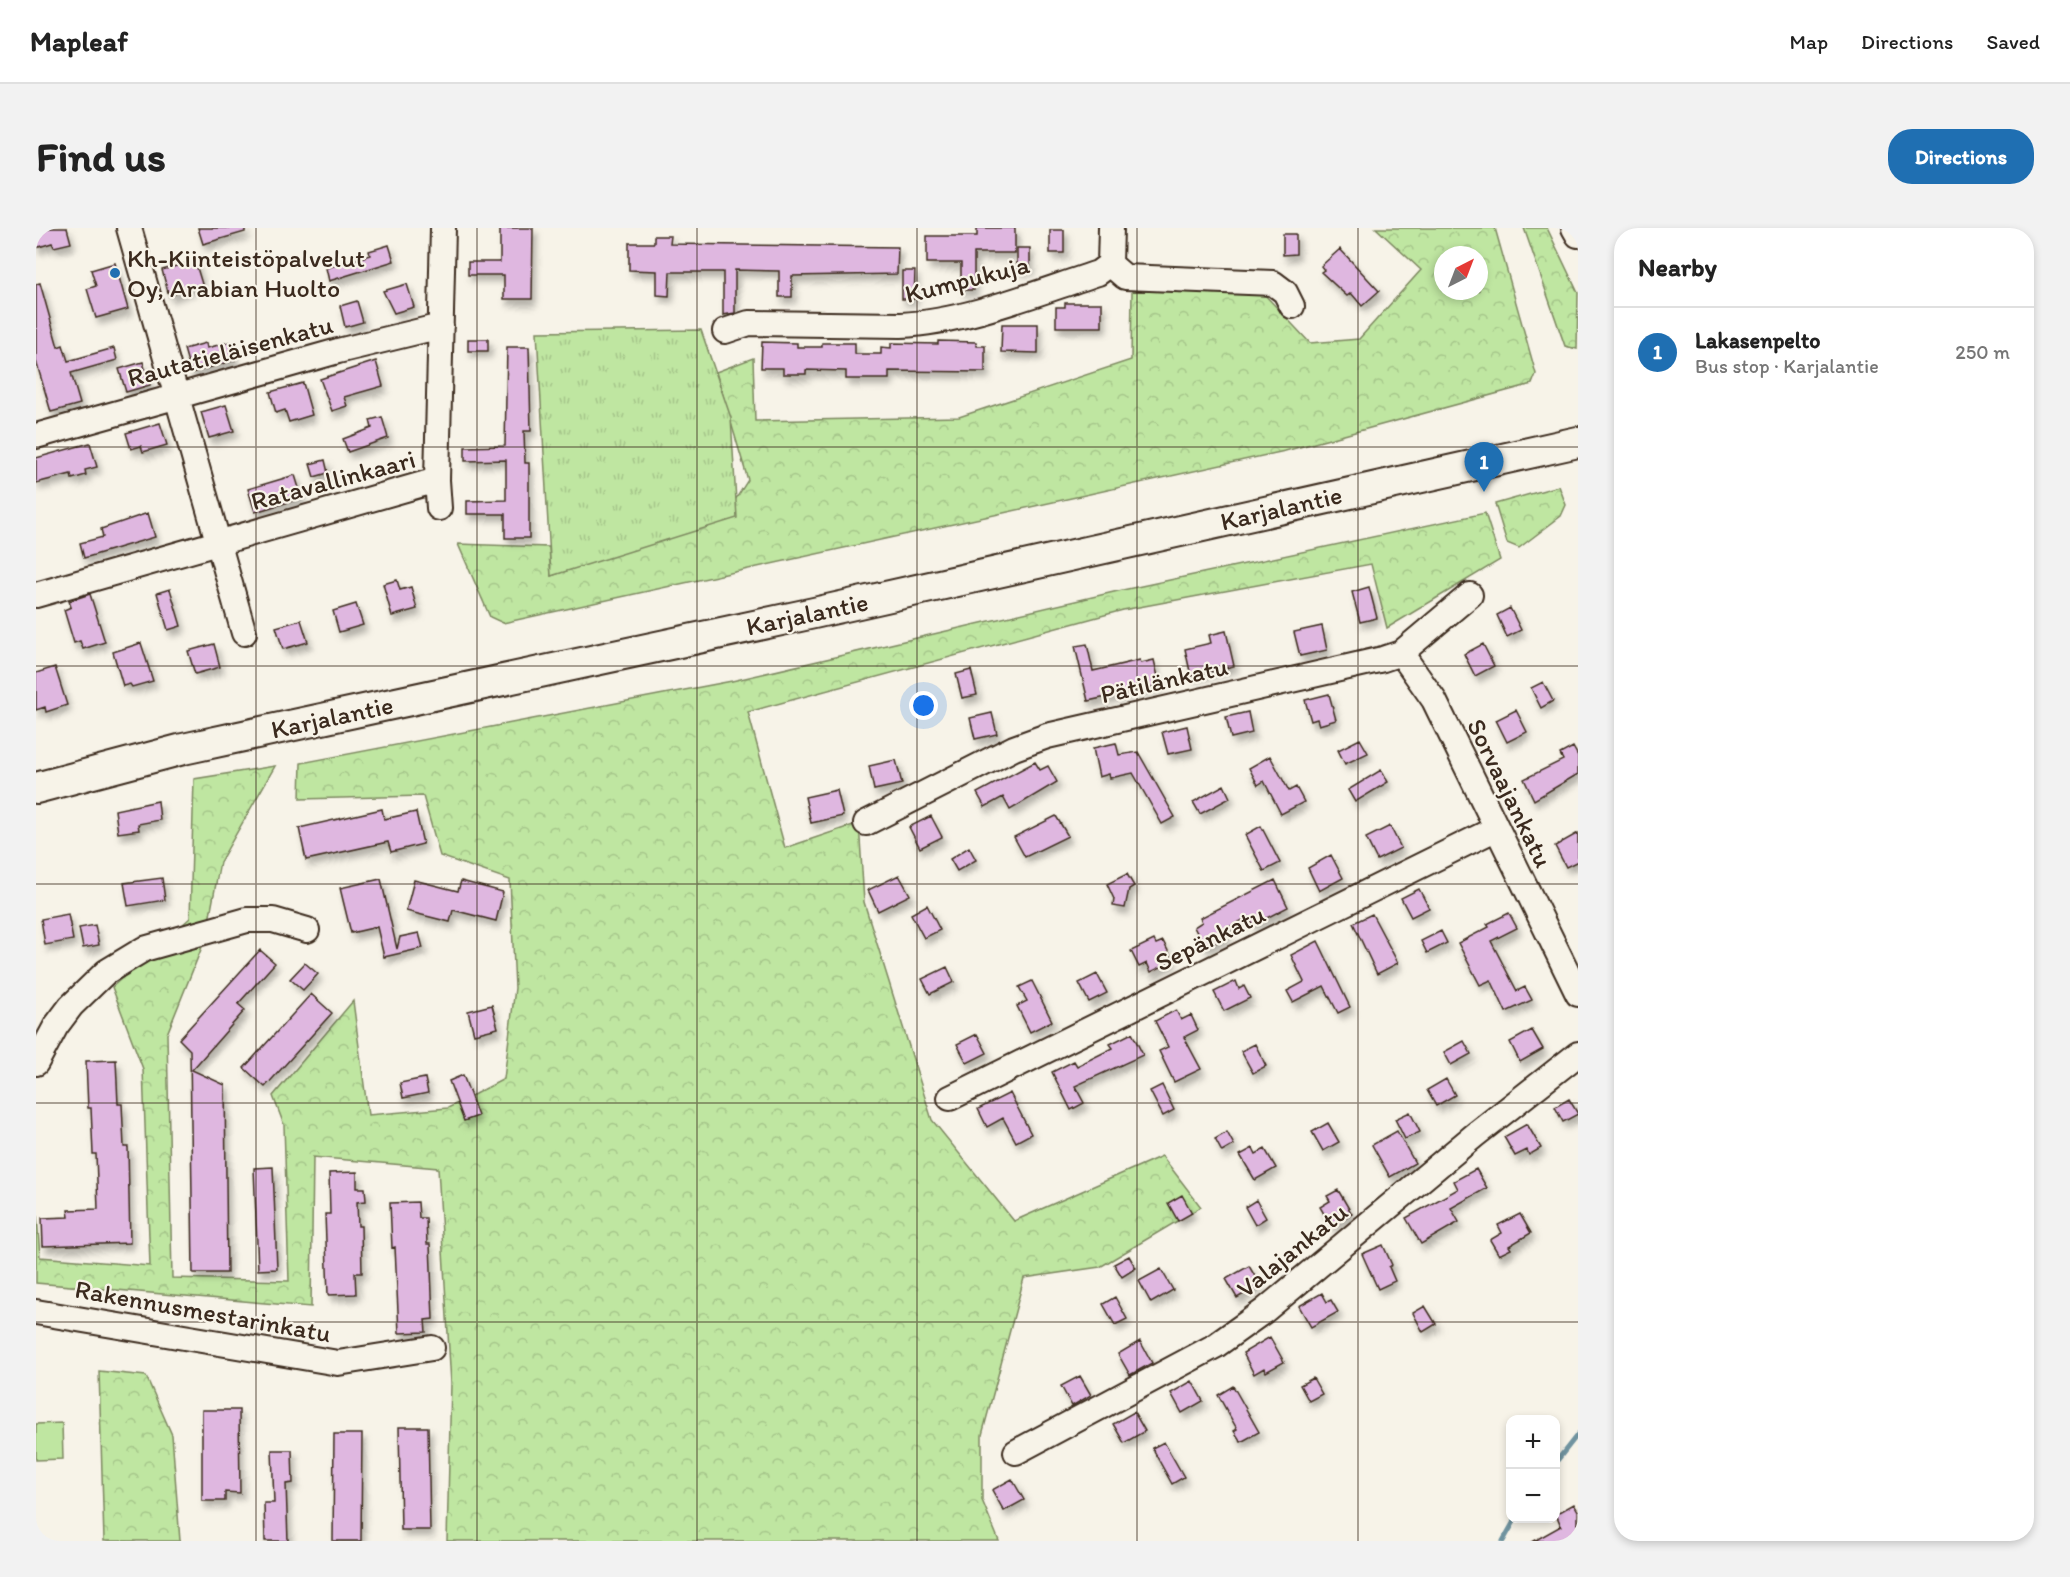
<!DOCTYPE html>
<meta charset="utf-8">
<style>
:root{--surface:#fff;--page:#f2f2f2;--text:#222;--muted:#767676;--line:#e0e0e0;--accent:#1f6fb2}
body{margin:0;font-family:Itim,sans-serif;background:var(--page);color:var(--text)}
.controls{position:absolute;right:18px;bottom:18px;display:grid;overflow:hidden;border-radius:12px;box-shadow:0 3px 9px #0003}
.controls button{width:54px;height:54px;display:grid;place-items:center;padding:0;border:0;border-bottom:2px solid var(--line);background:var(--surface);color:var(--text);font:30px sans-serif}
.compass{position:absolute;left:1398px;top:18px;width:54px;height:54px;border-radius:50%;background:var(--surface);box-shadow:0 3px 9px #0003;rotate:42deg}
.you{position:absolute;left:888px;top:478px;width:21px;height:21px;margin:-15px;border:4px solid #fff;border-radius:50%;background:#1a73e8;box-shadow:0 0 0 9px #1a73e833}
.badge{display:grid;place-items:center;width:39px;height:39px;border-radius:50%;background:var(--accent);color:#fff;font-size:20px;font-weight:700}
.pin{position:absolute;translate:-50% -50px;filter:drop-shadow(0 2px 3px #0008)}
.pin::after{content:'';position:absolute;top:32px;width:21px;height:18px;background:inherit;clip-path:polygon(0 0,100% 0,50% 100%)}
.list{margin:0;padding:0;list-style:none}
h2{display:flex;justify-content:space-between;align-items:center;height:78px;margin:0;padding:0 24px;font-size:26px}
h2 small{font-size:20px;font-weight:400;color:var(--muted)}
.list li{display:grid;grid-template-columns:39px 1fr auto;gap:18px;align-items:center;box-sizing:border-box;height:90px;padding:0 24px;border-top:2px solid var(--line)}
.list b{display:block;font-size:22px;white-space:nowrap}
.list p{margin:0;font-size:20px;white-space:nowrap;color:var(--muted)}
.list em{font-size:20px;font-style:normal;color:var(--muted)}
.map{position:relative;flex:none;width:1542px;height:1313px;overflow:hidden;border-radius:24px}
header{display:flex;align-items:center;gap:36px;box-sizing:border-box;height:84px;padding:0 30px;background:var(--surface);border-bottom:2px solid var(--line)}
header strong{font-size:28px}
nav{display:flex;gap:33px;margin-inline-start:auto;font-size:21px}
.intro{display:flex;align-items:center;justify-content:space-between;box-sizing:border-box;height:144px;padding:0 36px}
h1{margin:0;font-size:42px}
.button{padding:15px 27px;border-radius:24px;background:var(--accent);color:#fff;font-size:21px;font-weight:700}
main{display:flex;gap:36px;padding:0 36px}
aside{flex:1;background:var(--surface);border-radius:24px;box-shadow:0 3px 9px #0003}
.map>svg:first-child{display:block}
.grass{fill:#bfe6a1;stroke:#7d8860;stroke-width:1.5}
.forest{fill:url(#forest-crowns);stroke:#7d8860;stroke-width:1.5;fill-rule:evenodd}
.park{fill:url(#park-tufts);stroke:#7d8860;stroke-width:1.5}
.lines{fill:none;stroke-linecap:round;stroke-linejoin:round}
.stream{stroke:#70939f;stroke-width:5}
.building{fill:#dfb7e0;stroke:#3b2a1e;stroke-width:1.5;filter:url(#shadow)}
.minor-casing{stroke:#3b2a1e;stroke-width:28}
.major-casing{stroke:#3b2a1e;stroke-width:34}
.minor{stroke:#f7f3e8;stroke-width:24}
.major{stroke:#f7f3e8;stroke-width:30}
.grid{fill:none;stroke:#3b2a1e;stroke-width:1.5;stroke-opacity:0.55}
.poi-dot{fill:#1f6fb2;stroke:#f7f3e8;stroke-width:2}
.labels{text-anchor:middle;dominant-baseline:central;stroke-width:4.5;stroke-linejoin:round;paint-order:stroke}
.poi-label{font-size:26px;fill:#3b2a1e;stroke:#f7f3e8;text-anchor:start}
.street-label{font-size:26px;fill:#3b2a1e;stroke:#f7f3e8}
</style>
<header>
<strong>Mapleaf</strong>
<nav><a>Map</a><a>Directions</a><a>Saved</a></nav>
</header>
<div class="intro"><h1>Find us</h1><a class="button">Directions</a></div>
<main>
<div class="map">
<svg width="1542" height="1313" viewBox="0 0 1542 1313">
<defs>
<pattern id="forest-crowns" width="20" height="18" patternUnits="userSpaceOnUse" patternTransform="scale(1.5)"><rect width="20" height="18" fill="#bfe6a1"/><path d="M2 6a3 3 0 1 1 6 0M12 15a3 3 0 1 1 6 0" fill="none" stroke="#a5c58a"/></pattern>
<pattern id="park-tufts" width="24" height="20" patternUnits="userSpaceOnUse" patternTransform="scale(1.5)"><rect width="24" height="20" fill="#bfe6a1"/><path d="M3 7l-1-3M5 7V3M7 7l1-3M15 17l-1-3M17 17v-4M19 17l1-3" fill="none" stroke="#a5c58a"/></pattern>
<filter id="shadow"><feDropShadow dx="3.5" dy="6" stdDeviation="3" flood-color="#0004"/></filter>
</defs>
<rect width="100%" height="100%" fill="#f7f3e8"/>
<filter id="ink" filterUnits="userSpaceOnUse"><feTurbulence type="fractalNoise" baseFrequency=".0167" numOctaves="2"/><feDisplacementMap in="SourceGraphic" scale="12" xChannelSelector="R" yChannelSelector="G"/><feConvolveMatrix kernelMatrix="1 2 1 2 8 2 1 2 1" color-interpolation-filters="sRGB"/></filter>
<g filter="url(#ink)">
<path class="grass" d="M 26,1195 L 27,1231 L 0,1232 L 0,1196 Z"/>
<path class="forest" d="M 1340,0 L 1459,0 L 1500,146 L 1496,156 L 1249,223 L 467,395 L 454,389 L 422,316 L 513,319 L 515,348 L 689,288 L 712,252 L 680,144 L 717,130 L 719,193 L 923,189 L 1095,132 L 1096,63 L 1227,65 L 1274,115 L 1323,111 L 1385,42 ZM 1407,27 L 1443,27 L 1443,63 L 1407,63 Z
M 1488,0 L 1511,0 L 1542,65 L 1541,121 L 1529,118 Z
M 1523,258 L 1530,277 L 1525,288 L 1483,320 L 1471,315 L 1459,276 Z
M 1449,285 L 1464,332 L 1351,400 L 1335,336 L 1087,382 L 712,484 L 749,620 L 823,595 L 828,674 L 896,892 L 978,993 L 1126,928 L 1165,979 L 1064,1039 L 988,1050 L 946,1207 L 946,1272 L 963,1313 L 411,1313 L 415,1155 L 402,940 L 277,929 L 275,1079 L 0,1055 L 0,973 L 4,1029 L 114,1038 L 107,841 L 76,759 L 154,690 L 158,551 L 239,538 L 184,634 L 170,709 L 131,806 L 136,1050 L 253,1053 L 248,897 L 237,868 L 317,773 L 332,887 L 412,880 L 468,851 L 479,760 L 474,652 L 404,628 L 387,568 L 264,571 L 265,535 L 696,453 L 1082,363 Z
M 63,1143 L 110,1148 L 136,1207 L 144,1313 L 68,1313 Z"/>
<path class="park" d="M 665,102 L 695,190 L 701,290 L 515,348 L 501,104 Z"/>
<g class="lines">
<path class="stream" d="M 1520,1234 L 1542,1206
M 1467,1313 L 1480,1290"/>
</g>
<path class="building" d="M 0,0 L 31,0 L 35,15 L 18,19 L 16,15 L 0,20 Z
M 162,0 L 209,0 L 209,4 L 167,16 Z
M 464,0 L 497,0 L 496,71 L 468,71 L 468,47 L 432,47 L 432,34 L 464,34 Z
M 941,0 L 979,0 L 979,25 L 938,25 L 938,62 L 925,62 L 925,35 L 891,35 L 891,8 L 941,8 Z
M 1014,2 L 1028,2 L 1028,25 L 1014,25 Z
M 1247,6 L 1260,6 L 1260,26 L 1247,27 Z
M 618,8 L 635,8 L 634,16 L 862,19 L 861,46 L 756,48 L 756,69 L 743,69 L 743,43 L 699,42 L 699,85 L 687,87 L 687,44 L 634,44 L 633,68 L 621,67 L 621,43 L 593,42 L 593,15 L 618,15 Z
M 353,17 L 358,33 L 293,53 L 290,40 L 334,27 L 333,23 Z
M 981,20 L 994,20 L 994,41 L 981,41 Z
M 1304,21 L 1343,63 L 1326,78 L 1315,65 L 1311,68 L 1285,44 L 1288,42 L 1285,38 Z
M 159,33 L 166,56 L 133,68 L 126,42 Z
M 79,35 L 92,81 L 60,90 L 51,61 L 60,58 L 55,42 Z
M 866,43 L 879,43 L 878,71 L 866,71 Z
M 4,55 L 22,119 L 27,117 L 32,133 L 78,120 L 81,132 L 35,145 L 44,176 L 15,184 L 0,133 L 0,56 Z
M 371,56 L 378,79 L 358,85 L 347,63 Z
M 321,73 L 327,94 L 309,99 L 304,78 Z
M 1029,75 L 1066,75 L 1066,99 L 1020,99 L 1020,79 L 1029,79 Z
M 966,96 L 1002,96 L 1002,125 L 965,124 Z
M 432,111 L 452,111 L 452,123 L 432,123 Z
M 902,113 L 940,114 L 941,118 L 949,118 L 949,144 L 853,143 L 853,151 L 810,151 L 810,143 L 770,142 L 770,146 L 747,146 L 747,140 L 725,140 L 726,114 L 761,115 L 761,119 L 786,119 L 786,115 L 819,115 L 819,126 L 845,126 L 845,119 L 855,120 L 855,115 L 902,116 Z
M 194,114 L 199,132 L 155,145 L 148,121 L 170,115 L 171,120 Z
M 471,119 L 493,119 L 495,203 L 488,203 L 489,235 L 493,235 L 493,310 L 469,310 L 469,286 L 431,286 L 431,273 L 470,272 L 470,232 L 429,233 L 429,219 L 469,218 Z
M 340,133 L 347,158 L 308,169 L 311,178 L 296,183 L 284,151 Z
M 107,134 L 114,157 L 90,164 L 83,141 Z
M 267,155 L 276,187 L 253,194 L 249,182 L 240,185 L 234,164 Z
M 190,177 L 198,203 L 173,210 L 165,184 Z
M 346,189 L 352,210 L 312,224 L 307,211 L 336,200 L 334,192 Z
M 124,195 L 131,217 L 107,224 L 105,218 L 95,221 L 90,205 Z
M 54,215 L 61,239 L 49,242 L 50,247 L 36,251 L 35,246 L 0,255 L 0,230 Z
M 289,232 L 292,245 L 278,249 L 274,236 Z
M 259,247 L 266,270 L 219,284 L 212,261 Z
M 112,285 L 119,309 L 48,330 L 44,315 L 67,309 L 65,301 Z
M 361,352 L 364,362 L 375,359 L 381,381 L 356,388 L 347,356 Z
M 1333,359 L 1341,390 L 1324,394 L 1316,364 Z
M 134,361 L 145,398 L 132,402 L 121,365 Z
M 54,366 L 69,414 L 47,421 L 44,413 L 38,415 L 28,382 L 35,379 L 33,373 Z
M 320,376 L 327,397 L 303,404 L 297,383 Z
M 1474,380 L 1485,402 L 1471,409 L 1461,387 Z
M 265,392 L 272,414 L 247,421 L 240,399 Z
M 1286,398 L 1291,422 L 1264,428 L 1258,404 Z
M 1190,403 L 1198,438 L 1155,448 L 1149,421 L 1175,415 L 1173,407 Z
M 105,415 L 117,453 L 96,459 L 94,456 L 87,458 L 77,424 Z
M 178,416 L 184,439 L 159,446 L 152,423 Z
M 1051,416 L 1057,443 L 1104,432 L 1105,435 L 1118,432 L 1124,457 L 1052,473 L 1039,418 Z
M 1447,416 L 1458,438 L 1439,448 L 1428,426 Z
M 19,439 L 31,477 L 10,484 L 9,479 L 0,482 L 0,445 Z
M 935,442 L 941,467 L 926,470 L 920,446 Z
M 1507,454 L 1517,473 L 1505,480 L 1495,460 Z
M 1293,466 L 1300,492 L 1283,497 L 1281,491 L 1275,493 L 1269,472 Z
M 1480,482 L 1491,504 L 1471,514 L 1460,492 Z
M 1212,484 L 1216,505 L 1195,510 L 1190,489 Z
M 956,485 L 961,506 L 939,511 L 934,490 Z
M 1151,498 L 1156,521 L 1132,526 L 1126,504 Z
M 1324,511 L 1332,525 L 1309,536 L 1302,522 Z
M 1080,515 L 1083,527 L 1102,524 L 1139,589 L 1126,596 L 1097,545 L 1074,550 L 1073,546 L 1063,549 L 1057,520 Z
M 1537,519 L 1542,528 L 1542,546 L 1498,572 L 1488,551 L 1527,532 L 1524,526 Z
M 1234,528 L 1253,563 L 1260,559 L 1268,574 L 1245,586 L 1228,553 L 1222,557 L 1213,540 Z
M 860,532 L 866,556 L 838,562 L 833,538 Z
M 999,534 L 1004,542 L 1012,538 L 1021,554 L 974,582 L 967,569 L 949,579 L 941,565 Z
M 1345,542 L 1352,554 L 1319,574 L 1312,562 Z
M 1188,557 L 1194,570 L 1164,586 L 1157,574 Z
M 801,562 L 807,588 L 775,595 L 769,569 Z
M 122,573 L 124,592 L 102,596 L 103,602 L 82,605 L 79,582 Z
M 346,581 L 348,591 L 380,584 L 387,616 L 355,624 L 352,614 L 270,632 L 263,600 Z
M 895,588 L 906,609 L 884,620 L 873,599 Z
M 1020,588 L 1032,608 L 989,629 L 978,609 Z
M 1225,598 L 1244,635 L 1228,643 L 1209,607 Z
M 1354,598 L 1365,620 L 1341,632 L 1330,610 Z
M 1542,605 L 1542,633 L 1530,639 L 1519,618 Z
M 933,619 L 940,632 L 921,643 L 914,631 Z
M 1295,627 L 1307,650 L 1283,663 L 1272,640 Z
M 1091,646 L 1098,658 L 1093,661 L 1089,680 L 1077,678 L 1078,671 L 1071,656 Z
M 863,647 L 874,667 L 842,683 L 832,662 Z
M 126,650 L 129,672 L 92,678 L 88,655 Z
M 345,651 L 361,721 L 364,709 L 383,705 L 387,720 L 348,729 L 341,699 L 315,705 L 304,660 Z
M 378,652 L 422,663 L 425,653 L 467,664 L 460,693 L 417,682 L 414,694 L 370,683 Z
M 1239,652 L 1252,679 L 1217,697 L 1213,689 L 1189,701 L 1192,708 L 1169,720 L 1158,699 L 1166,694 L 1164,690 Z
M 1383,661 L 1393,680 L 1375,689 L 1365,670 Z
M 891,677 L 904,702 L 888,710 L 875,686 Z
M 1473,685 L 1481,700 L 1455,713 L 1481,763 L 1489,759 L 1496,772 L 1470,784 L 1455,752 L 1444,757 L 1422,715 L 1453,699 L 1451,696 Z
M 32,686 L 37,712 L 9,717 L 5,691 Z
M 1336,686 L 1362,735 L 1341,746 L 1317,695 Z
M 59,697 L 63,717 L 47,720 L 43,700 Z
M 1405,703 L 1411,715 L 1391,725 L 1385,713 Z
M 1118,712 L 1120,716 L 1127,713 L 1137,733 L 1115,744 L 1111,735 L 1103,739 L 1095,723 Z
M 1282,713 L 1314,779 L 1302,785 L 1288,758 L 1257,774 L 1251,763 L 1268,754 L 1255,727 Z
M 224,722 L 239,735 L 202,776 L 209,782 L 156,842 L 189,857 L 191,1045 L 157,1045 L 154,822 L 143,811 Z
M 269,735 L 282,746 L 267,762 L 254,751 Z
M 911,739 L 918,754 L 894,766 L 886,751 Z
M 1061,746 L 1071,765 L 1053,774 L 1043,755 Z
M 996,753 L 1016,793 L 994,804 L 981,778 L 991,773 L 983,759 Z
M 1200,753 L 1203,761 L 1208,758 L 1214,770 L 1188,783 L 1178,764 Z
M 275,766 L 296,785 L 229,859 L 208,840 Z
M 456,777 L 462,800 L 438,806 L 432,783 Z
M 1140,782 L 1145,792 L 1155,787 L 1162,802 L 1148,809 L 1165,841 L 1138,854 L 1123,823 L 1132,819 L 1119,793 Z
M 1496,802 L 1507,821 L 1484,834 L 1474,814 Z
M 1096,805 L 1107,827 L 1039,858 L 1048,875 L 1035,882 L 1016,844 L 1038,833 L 1041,838 L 1077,820 L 1074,816 Z
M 941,806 L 951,825 L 931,835 L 921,816 Z
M 1428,813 L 1435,826 L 1415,837 L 1408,824 Z
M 1219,816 L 1230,838 L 1217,845 L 1205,823 Z
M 80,832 L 82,876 L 86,876 L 88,919 L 92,919 L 94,1015 L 7,1018 L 6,990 L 33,989 L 32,982 L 62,981 L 60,926 L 57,926 L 55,880 L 52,880 L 50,833 Z
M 427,847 L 442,888 L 428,893 L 413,853 Z
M 389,850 L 392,865 L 367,870 L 364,855 Z
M 1410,851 L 1419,867 L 1400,878 L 1391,862 Z
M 1126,857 L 1138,882 L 1127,888 L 1114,863 Z
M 974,865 L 995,906 L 980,914 L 967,890 L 951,899 L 942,881 Z
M 1533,871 L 1542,886 L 1527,894 L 1519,879 Z
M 1374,884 L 1384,904 L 1369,911 L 1359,891 Z
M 1292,895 L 1303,914 L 1287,923 L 1276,904 Z
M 1491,896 L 1505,920 L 1493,927 L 1491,922 L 1479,928 L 1468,909 Z
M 1361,903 L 1379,935 L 1354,949 L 1336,917 Z
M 1191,904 L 1198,917 L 1186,924 L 1179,911 Z
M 1217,920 L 1220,926 L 1229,921 L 1240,940 L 1219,952 L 1204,927 Z
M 237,939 L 241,1041 L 222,1042 L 218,940 Z
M 1440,941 L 1451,960 L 1415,980 L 1423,994 L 1385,1016 L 1370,990 L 1422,961 L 1418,953 Z
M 321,944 L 321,960 L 329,960 L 330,973 L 321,974 L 322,998 L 325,998 L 326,1045 L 319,1045 L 320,1066 L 292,1067 L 289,986 L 294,986 L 293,945 Z
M 1302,962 L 1316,986 L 1295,998 L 1284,979 L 1294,973 L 1291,968 Z
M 1146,967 L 1156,985 L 1142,993 L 1132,975 Z
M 1220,972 L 1230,990 L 1219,997 L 1209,979 Z
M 382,974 L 383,990 L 390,990 L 391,1016 L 394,1016 L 397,1091 L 389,1092 L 390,1104 L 363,1105 L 359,1019 L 356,1020 L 354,975 Z
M 1484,986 L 1495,1005 L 1473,1018 L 1475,1021 L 1463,1027 L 1454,1012 L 1466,1005 L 1462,997 Z
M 1347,1017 L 1356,1037 L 1353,1039 L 1359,1053 L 1342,1061 L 1326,1026 Z
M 1093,1028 L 1100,1040 L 1086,1049 L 1078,1036 Z
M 1213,1038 L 1224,1057 L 1201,1070 L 1190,1051 Z
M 1125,1041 L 1137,1062 L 1115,1075 L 1103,1053 Z
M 1286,1065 L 1291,1074 L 1295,1072 L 1302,1084 L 1275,1099 L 1263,1078 Z
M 1079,1069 L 1091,1091 L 1079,1097 L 1067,1076 Z
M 1389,1078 L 1400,1096 L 1387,1104 L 1377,1085 Z
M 1234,1109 L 1248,1134 L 1230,1144 L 1228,1140 L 1218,1146 L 1207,1125 Z
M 1104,1113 L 1116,1135 L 1094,1147 L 1082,1126 Z
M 1044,1148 L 1055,1167 L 1036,1178 L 1025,1158 Z
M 1277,1150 L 1286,1166 L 1273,1173 L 1264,1157 Z
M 1156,1153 L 1167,1173 L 1146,1185 L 1135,1165 Z
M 1197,1158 L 1223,1204 L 1205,1214 L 1198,1203 L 1201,1201 L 1182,1167 Z
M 166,1182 L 203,1182 L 204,1265 L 189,1264 L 189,1273 L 166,1273 Z
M 1098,1184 L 1109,1203 L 1088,1215 L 1077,1196 Z
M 363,1199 L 392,1199 L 394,1302 L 365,1302 Z
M 298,1206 L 326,1206 L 325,1313 L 297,1313 Z
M 1128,1214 L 1148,1249 L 1136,1256 L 1116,1220 Z
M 236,1222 L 256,1222 L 257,1255 L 250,1256 L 252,1313 L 229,1313 L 228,1275 L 238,1275 Z
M 976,1251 L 988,1272 L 968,1283 L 956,1262 Z
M 1538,1276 L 1542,1283 L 1542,1313 L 1498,1313 L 1525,1298 L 1520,1286 Z"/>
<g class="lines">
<defs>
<path id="minor" d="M 93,0 L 208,405
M 1538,0 L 1542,7
M 1074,36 L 1089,49 L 1237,55 L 1249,64 L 1256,78
M 689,103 L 713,95 L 865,97 C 929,94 1000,65 1062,45 L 1074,36 L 1075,0
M 0,208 L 302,123 L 405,98
M 401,252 L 403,280
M 0,367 L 401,252 L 407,0
M 1365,425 L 1398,472 L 1542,766
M 830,595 L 978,520 L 1011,508 L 1347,431 L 1365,425 L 1434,367
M 0,835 L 20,798 L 35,778 L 70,744 L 108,721 L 211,692 L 237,692 L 271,702
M 914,870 L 1459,601
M 0,1084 L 302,1135 L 396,1120
M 980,1224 L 1179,1118 L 1228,1083 L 1439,907 L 1542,826"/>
<path id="major" d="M 0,560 L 147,521 L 778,385 L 1542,214"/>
</defs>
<use href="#minor" class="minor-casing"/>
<use href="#major" class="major-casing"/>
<use href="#minor" class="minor"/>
<use href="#major" class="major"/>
</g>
</g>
<path class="grid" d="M 220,0 L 220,1313M 441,0 L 441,1313M 661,0 L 661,1313M 881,0 L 881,1313M 1101,0 L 1101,1313M 1322,0 L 1322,1313M 0,219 L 1542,219M 0,438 L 1542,438M 0,656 L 1542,656M 0,875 L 1542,875M 0,1094 L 1542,1094"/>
<circle class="poi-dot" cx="79" cy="45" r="6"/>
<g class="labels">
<g class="poi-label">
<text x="91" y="30">Kh-Kiinteistöpalvelut<tspan x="91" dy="30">Oy, Arabian Huolto</tspan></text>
</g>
<g class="street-label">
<text transform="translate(931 51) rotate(-14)">Kumpukuja</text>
<text transform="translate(194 123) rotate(-15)">Rautatieläisenkatu</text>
<text transform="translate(297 252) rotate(-15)">Ratavallinkaari</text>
<text transform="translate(1245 280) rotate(-13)">Karjalantie</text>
<text transform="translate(771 386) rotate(-12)">Karjalantie</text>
<text transform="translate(1128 452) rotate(-13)">Pätilänkatu</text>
<text transform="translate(296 489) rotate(-12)">Karjalantie</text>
<text transform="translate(1474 565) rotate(64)">Sorvaajankatu</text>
<text transform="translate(1174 710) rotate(-26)">Sepänkatu</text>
<text transform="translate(1256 1022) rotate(-39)">Valajankatu</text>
<text transform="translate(167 1083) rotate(10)">Rakennusmestarinkatu</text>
</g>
</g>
</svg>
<div class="controls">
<button>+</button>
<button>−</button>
</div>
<svg class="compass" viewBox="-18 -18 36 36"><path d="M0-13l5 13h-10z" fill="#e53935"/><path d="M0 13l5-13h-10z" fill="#767676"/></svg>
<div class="you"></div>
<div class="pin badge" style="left:1448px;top:264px">1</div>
</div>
<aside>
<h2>Nearby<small></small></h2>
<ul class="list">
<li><span class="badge">1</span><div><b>Lakasenpelto</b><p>Bus stop · Karjalantie</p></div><em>250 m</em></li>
</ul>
</aside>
</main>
